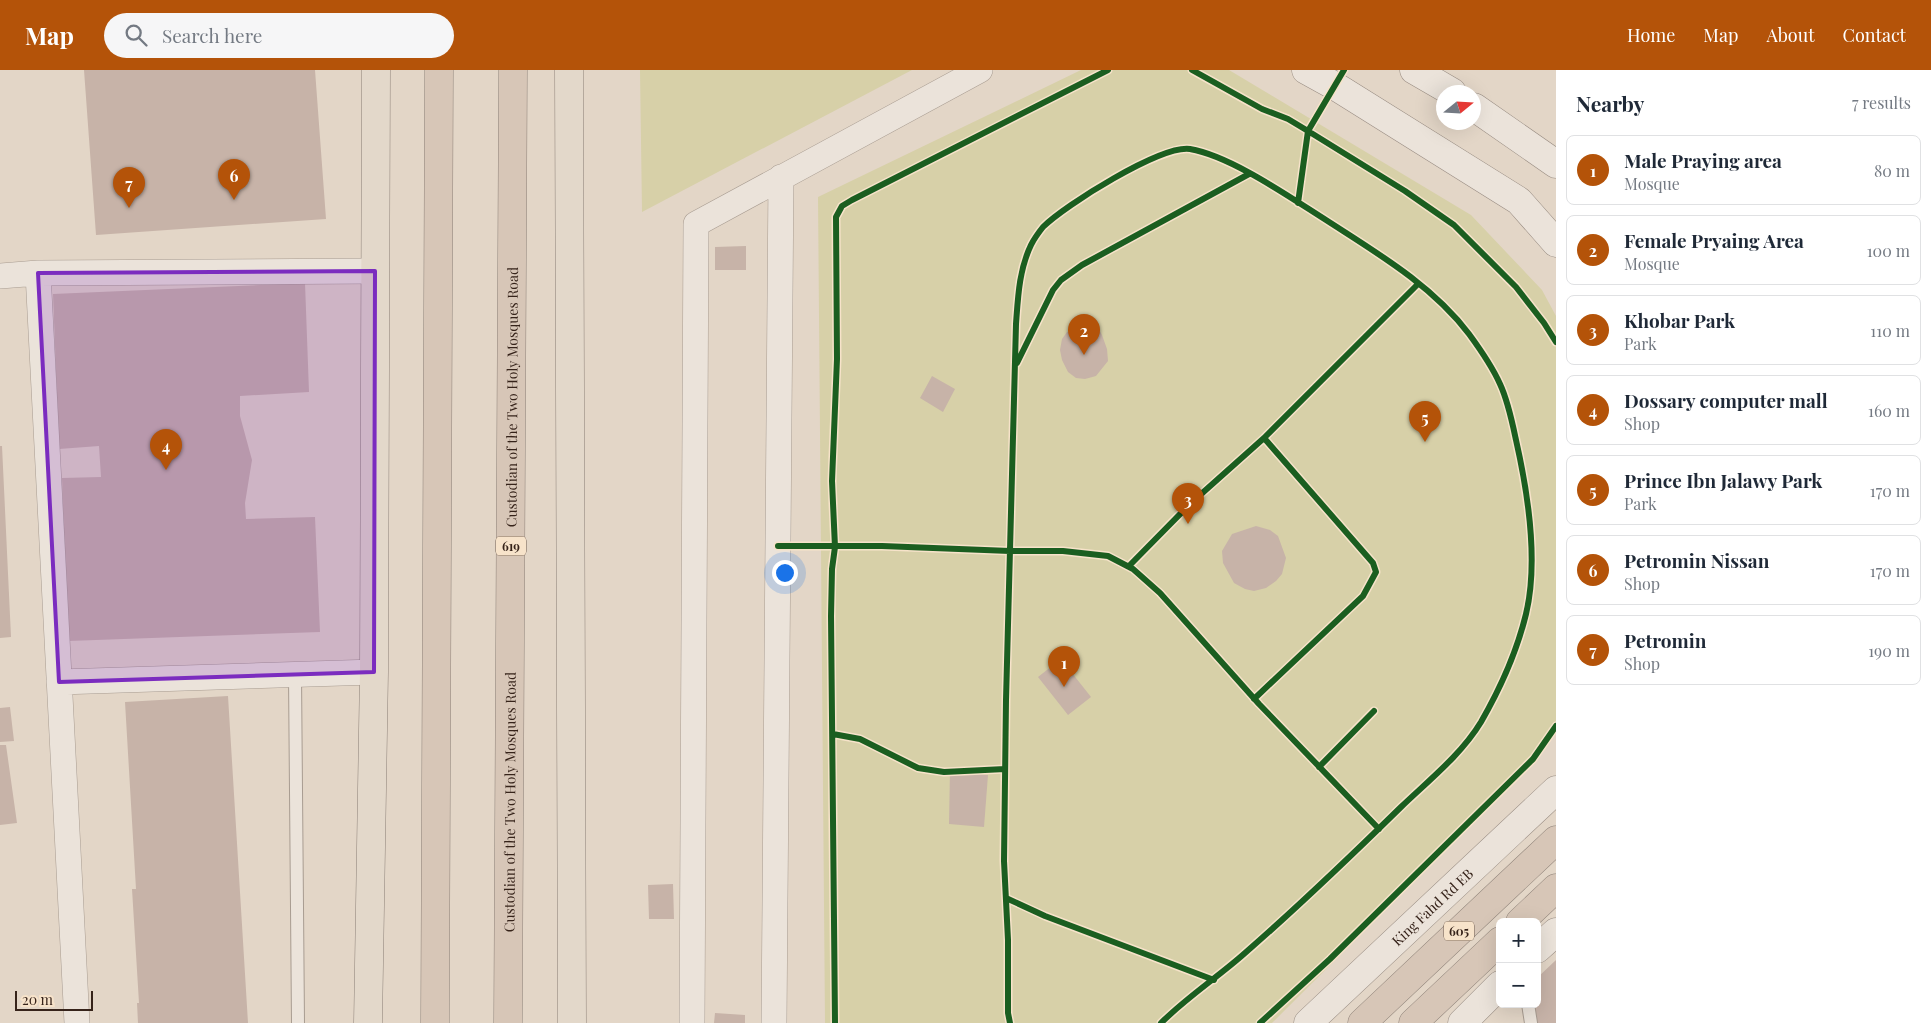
<!DOCTYPE html>
<meta charset="utf-8">
<style>
:root{--surface:#fff;--page:#f6f6f7;--text:#1f2937;--muted:#747a83;--line:#e0e1e3;--accent:#b45309}
body{margin:0;font-family:"Playfair Display",serif;background:var(--page);color:var(--text)}
.controls{position:absolute;right:15px;bottom:15px;display:grid;overflow:hidden;border-radius:8px;box-shadow:0 5px 20px #0002}
.controls button{width:45px;height:45px;display:grid;place-items:center;padding:0;border:0;border-bottom:1px solid var(--line);background:var(--surface);color:var(--text);font:25px sans-serif}
.compass{position:absolute;left:1436px;top:15px;width:45px;height:45px;border-radius:50%;background:var(--surface);box-shadow:0 5px 20px #0002;rotate:72deg}
.scale{position:absolute;left:15px;bottom:12px;width:78px;box-sizing:border-box;padding-left:5px;border:2px solid #36231a;border-top:0;font-size:14px;line-height:18px;white-space:nowrap;color:#36231a;-webkit-text-stroke:4px #f7e3ca;paint-order:stroke}
.you{position:absolute;left:784px;top:502px;width:18px;height:18px;margin:-12px;border:4px solid #fff;border-radius:50%;background:#1a73e8;box-shadow:0 0 0 8px #1a73e833}
.badge{display:grid;place-items:center;width:32px;height:32px;border-radius:50%;background:var(--accent);color:#fff;font-size:16px;font-weight:700}
.pin{position:absolute;translate:-50% -41px;filter:drop-shadow(0 1px 2px #0008)}
.pin::after{content:'';position:absolute;top:26px;width:18px;height:15px;background:inherit;clip-path:polygon(0 0,100% 0,50% 100%)}
.list{margin:0;padding:0;list-style:none}
h2{display:flex;justify-content:space-between;align-items:center;height:65px;margin:0;padding:0 20px;font-size:21px}
h2 small{font-size:16px;font-weight:400;color:var(--muted)}
.list li{display:grid;grid-template-columns:32px 1fr auto;gap:15px;align-items:center;box-sizing:border-box;height:70px;margin:0 10px 10px;padding:0 10px;border:1px solid var(--line);border-radius:8px}
.list b{display:block;font-size:19px;white-space:nowrap}
.list p{margin:0;font-size:16px;white-space:nowrap;color:var(--muted)}
.list em{font-size:16px;font-style:normal;color:var(--muted)}
.icon{flex:none;width:28px;height:28px;fill:none;stroke:currentColor;stroke-width:2;stroke-linecap:round;stroke-linejoin:round}
.map{position:relative;flex:none;width:1556px;height:953px;overflow:hidden}
header{display:flex;align-items:center;gap:30px;box-sizing:border-box;height:70px;padding:0 25px;background:var(--accent);color:#fff}
header strong{font-size:24px}
nav{display:flex;gap:28px;margin-inline-start:auto;font-size:18px}
.search{width:350px;height:45px;background:var(--page);display:flex;align-items:center;gap:12px;box-sizing:border-box;padding:0 18px;border-radius:28px;color:var(--muted);font-size:19px}
main{display:flex}
aside{flex:1;background:var(--surface)}
.map>svg:first-child{display:block}
.green{fill:#d7d0a8}
.building{fill:#c7b3a8}
.lines{fill:none;stroke-linecap:round;stroke-linejoin:round}
.lane-casing{stroke:#a89c91;stroke-width:14}
.street-casing{stroke:#a89c91;stroke-width:26}
.secondary-casing{stroke:#978b81;stroke-width:29}
.primary-casing{stroke:#8d8178;stroke-width:29}
.highway-casing{stroke:#8d8178;stroke-width:29}
.lane{stroke:#ebe3da;stroke-width:12}
.street{stroke:#ebe3da;stroke-width:25}
.secondary{stroke:#ebe3da;stroke-width:28}
.primary{stroke:#e3d8ca;stroke-width:28}
.highway{stroke:#d7c6b7;stroke-width:28}
.cycleway-casing{stroke:#f7e3ca;stroke-width:9}
.cycleway{stroke:#1b5e20;stroke-width:6}
.marked{fill:#7b2cbf;fill-opacity:0.2;stroke:#7b2cbf;stroke-width:4;stroke-linejoin:round}
.labels{text-anchor:middle;dominant-baseline:central;stroke-width:4;stroke-linejoin:round;paint-order:stroke}
.shield{fill:#f7e3ca;stroke:#705d4f;stroke-width:1}
.shield-label{font-size:12px;font-weight:bold;fill:#36231a}
.street-label{font-size:14px;fill:#36231a;stroke:#f7e3ca}
</style>
<header>
<strong>Map</strong>
<div class="search"><svg class="icon" aria-label="search" viewBox="0 0 24 24"><circle cx="10" cy="10" r="6"/><path d="M15 15l6 6"/></svg>Search here</div>
<nav><a>Home</a><a>Map</a><a>About</a><a>Contact</a></nav>
</header>
<main>
<div class="map">
<svg width="1556" height="953" viewBox="0 0 1556 953">
<rect width="100%" height="100%" fill="#e3d6c7"/>
<path class="green" d="M 640,0 L 912,0 L 642,142 Z
M 1081,0 L 1229,0 L 1471,145 L 1542,220 L 1556,246 L 1556,662 L 1538,688 L 1272,953 L 825,953 L 818,127 Z"/>
<path class="building" d="M 84,0 L 315,0 L 326,149 L 96,165 Z
M 746,176 L 746,200 L 715,200 L 715,177 Z
M 305,213 L 309,322 L 240,326 L 240,346 L 252,390 L 245,433 L 246,449 L 315,447 L 320,562 L 68,571 L 62,408 L 101,407 L 99,376 L 59,379 L 53,224 Z
M 1090,255 L 1098,258 L 1102,265 L 1107,279 L 1108,291 L 1096,306 L 1085,309 L 1076,308 L 1068,302 L 1062,290 L 1060,280 L 1062,269 L 1067,262 Z
M 932,306 L 955,319 L 943,342 L 920,328 Z
M 0,376 L 2,376 L 11,567 L 0,568 Z
M 1256,456 L 1270,460 L 1278,466 L 1286,488 L 1282,504 L 1276,511 L 1266,518 L 1254,521 L 1245,519 L 1234,513 L 1223,493 L 1222,481 L 1232,464 Z
M 1061,589 L 1091,627 L 1068,645 L 1038,607 Z
M 228,626 L 248,953 L 138,953 L 137,933 L 139,933 L 132,819 L 136,819 L 125,632 Z
M 10,637 L 14,671 L 0,672 L 0,638 Z
M 0,675 L 6,675 L 17,753 L 0,755 Z
M 950,700 L 988,705 L 984,757 L 949,754 Z
M 673,814 L 674,849 L 649,849 L 648,815 Z
M 1556,890 L 1556,953 L 1535,953 L 1531,934 L 1537,934 L 1537,908 Z
M 715,943 L 745,945 L 745,953 L 714,953 Z"/>
<g class="lines">
<defs>
<path id="lane" d="M 295,605 L 298,953
M 1528,934 L 1531,953"/>
<path id="street" d="M 38,203 L 77,953
M 0,206 L 38,203 L 375,201
M 59,612 L 374,602
M 692,953 L 696,154 L 980,0
M 774,953 L 781,107"/>
<g id="secondary">
<path d="M 1306,0 L 1335,16 L 1519,131 L 1556,173"/>
<path d="M 1414,0 L 1452,22"/>
<path d="M 1474,37 L 1556,94"/>
<path d="M 1537,879 L 1556,862"/>
<path id="s1" d="M 1308,953 L 1556,720"/>
<path d="M 1462,953 L 1500,915"/>
</g>
<path id="primary" d="M 569,0 L 572,953
M 368,953 L 374,602 L 376,0"/>
<g id="highway">
<path d="M 1520,852 L 1556,818"/>
<path d="M 435,953 L 439,0"/>
<path id="s2" d="M 508,953 L 513,0"/>
<path d="M 1362,953 L 1556,770"/>
<path d="M 1413,953 L 1500,871"/>
</g>
</defs>
<use href="#lane" class="lane-casing"/>
<use href="#street" class="street-casing"/>
<use href="#secondary" class="secondary-casing"/>
<use href="#primary" class="primary-casing"/>
<use href="#highway" class="highway-casing"/>
<use href="#lane" class="lane"/>
<use href="#street" class="street"/>
<use href="#secondary" class="secondary"/>
<use href="#primary" class="primary"/>
<use href="#highway" class="highway"/>
<defs>
<path id="cycleway" d="M 1192,0 L 1262,39 L 1288,49 L 1308,61 L 1405,121 L 1454,155 L 1516,217 L 1544,253 L 1556,272
M 1298,133 L 1308,61 L 1344,0
M 1017,293 L 1053,220 L 1061,210 L 1082,195 L 1249,104
M 778,476 L 882,476 L 1010,481 L 1063,481 L 1108,486 L 1133,499 L 1160,523 L 1259,634 L 1379,759
M 1129,496 L 1190,434 L 1264,368 L 1418,214
M 1254,629 L 1363,526 L 1376,502 L 1373,493 L 1264,368
M 833,664 L 860,669 L 918,698 L 944,702 L 1005,699
M 1319,697 L 1374,641
M 1006,828 L 1045,846 L 1214,910
M 835,953 L 831,546 L 832,499 L 835,477 L 832,411 L 837,289 L 836,147 L 842,136 L 852,130 L 1108,0
M 1010,953 L 1008,943 L 1008,870 L 1004,791 L 1006,630 L 1016,254 C 1018,227 1019,200 1031,175 C 1034,169 1039,162 1043,157 C 1065,135 1161,75 1190,79 C 1231,86 1291,128 1326,150 C 1377,183 1432,215 1469,264 C 1480,279 1492,296 1500,314 C 1508,331 1512,351 1516,370 C 1528,423 1539,490 1526,544 C 1517,581 1500,619 1481,652 C 1461,685 1428,711 1401,737 C 1350,787 1299,836 1245,883 C 1218,907 1187,927 1161,953
M 1260,953 L 1330,889 L 1533,689 L 1556,656"/>
</defs>
<use href="#cycleway" class="cycleway-casing"/>
<use href="#cycleway" class="cycleway"/>
</g>
<path class="marked" d="M 375,201 L 374,602 L 59,612 L 38,203 Z"/>
<g class="labels">
<g class="shield">
<rect x="496" y="466.5" width="30" height="19" rx="4"/>
<rect x="1444" y="851.5" width="30" height="19" rx="4"/>
</g>
<g class="shield-label">
<text x="511" y="476">619</text>
<text x="1459" y="861">605</text>
</g>
<g class="street-label">
<text stroke="none"><textPath href="#s2" startOffset="626">Custodian of the Two Holy Mosques Road</textPath></text>
<text stroke="none"><textPath href="#s2" startOffset="221">Custodian of the Two Holy Mosques Road</textPath></text>
<text stroke="none"><textPath href="#s1" startOffset="170">King Fahd Rd EB</textPath></text>
</g>
</g>
</svg>
<div class="controls">
<button>+</button>
<button>−</button>
</div>
<svg class="compass" viewBox="-18 -18 36 36"><path d="M0-13l5 13h-10z" fill="#e53935"/><path d="M0 13l5-13h-10z" fill="#747a83"/></svg>
<div class="scale">20 m</div>
<div class="you"></div>
<div class="pin badge" style="left:1064px;top:617px">1</div>
<div class="pin badge" style="left:1084px;top:285px">2</div>
<div class="pin badge" style="left:1188px;top:454px">3</div>
<div class="pin badge" style="left:166px;top:400px">4</div>
<div class="pin badge" style="left:1425px;top:372px">5</div>
<div class="pin badge" style="left:234px;top:130px">6</div>
<div class="pin badge" style="left:129px;top:138px">7</div>
</div>
<aside>
<h2>Nearby<small>7 results</small></h2>
<ul class="list">
<li><span class="badge">1</span><div><b>Male Praying area</b><p>Mosque</p></div><em>80 m</em></li>
<li><span class="badge">2</span><div><b>Female Pryaing Area</b><p>Mosque</p></div><em>100 m</em></li>
<li><span class="badge">3</span><div><b>Khobar Park</b><p>Park</p></div><em>110 m</em></li>
<li><span class="badge">4</span><div><b>Dossary computer mall</b><p>Shop</p></div><em>160 m</em></li>
<li><span class="badge">5</span><div><b>Prince Ibn Jalawy Park</b><p>Park</p></div><em>170 m</em></li>
<li><span class="badge">6</span><div><b>Petromin Nissan</b><p>Shop</p></div><em>170 m</em></li>
<li><span class="badge">7</span><div><b>Petromin</b><p>Shop</p></div><em>190 m</em></li>
</ul>
</aside>
</main>
